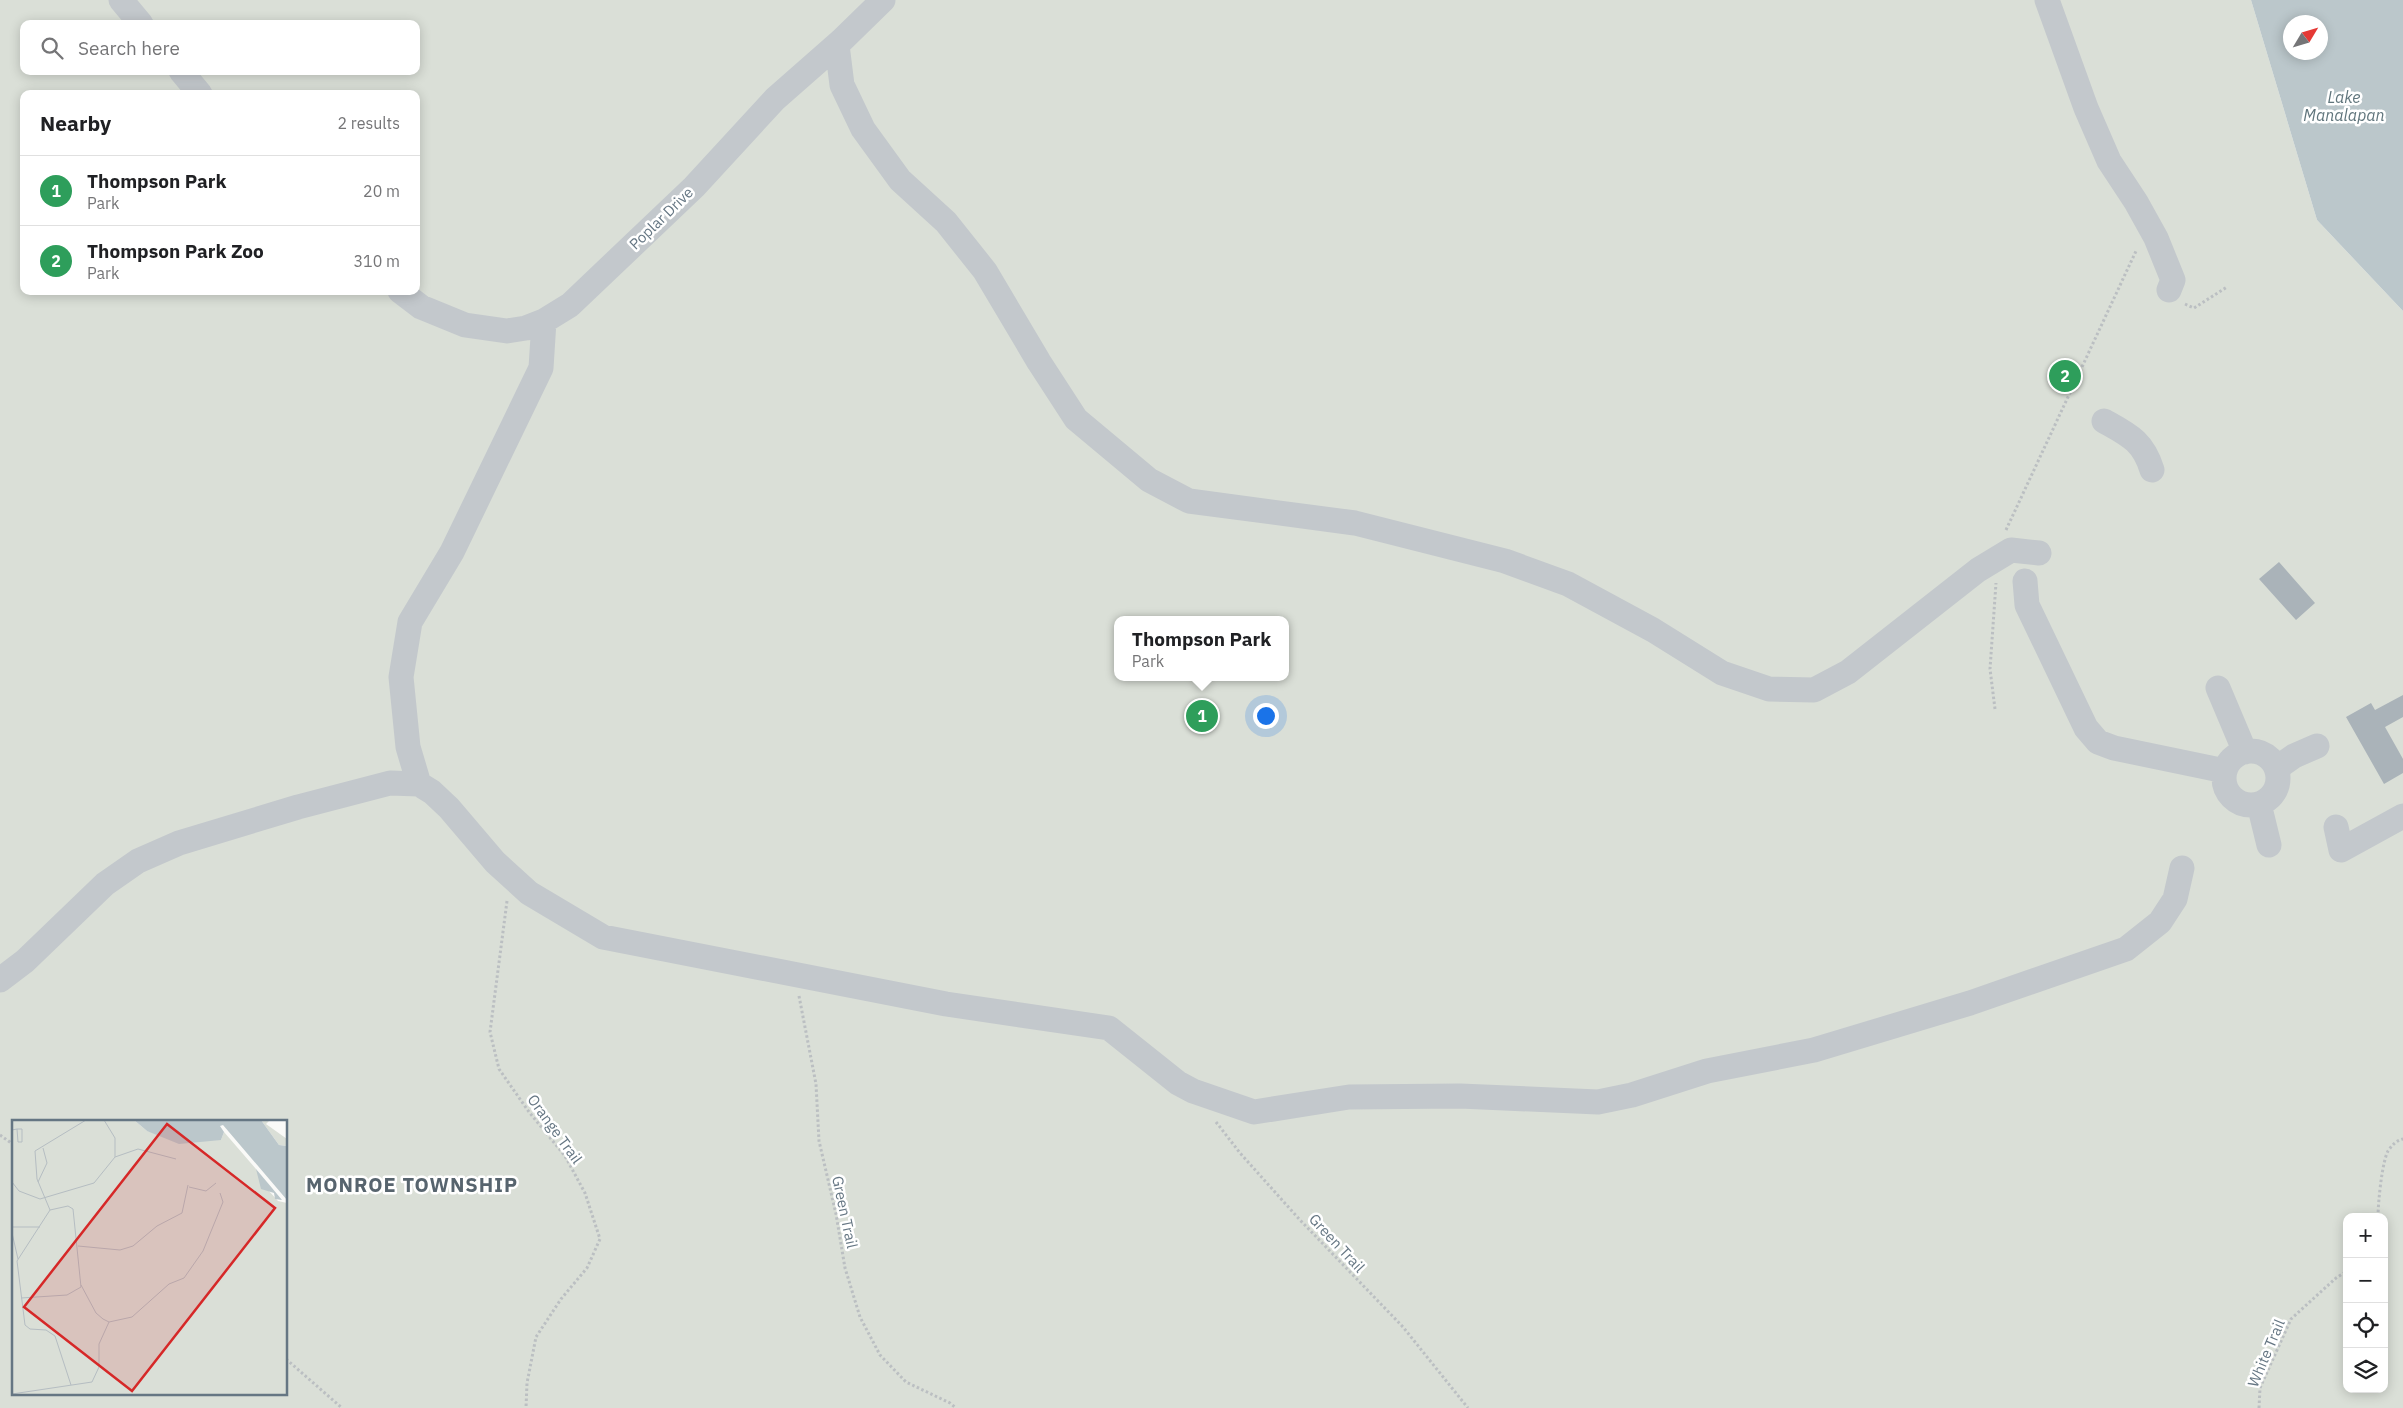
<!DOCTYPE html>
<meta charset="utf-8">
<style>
:root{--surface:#fff;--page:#f6f6f6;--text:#202124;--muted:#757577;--line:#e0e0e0;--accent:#db2777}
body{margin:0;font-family:"IBM Plex Sans",sans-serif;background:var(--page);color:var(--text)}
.controls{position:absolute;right:15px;bottom:15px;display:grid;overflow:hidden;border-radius:10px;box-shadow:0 2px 12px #0003}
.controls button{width:45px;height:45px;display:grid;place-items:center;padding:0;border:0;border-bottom:1px solid var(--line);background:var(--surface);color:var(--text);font:25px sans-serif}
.compass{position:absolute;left:2283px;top:15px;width:45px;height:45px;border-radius:50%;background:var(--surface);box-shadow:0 2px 12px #0003;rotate:52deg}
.you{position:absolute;left:1265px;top:715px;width:18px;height:18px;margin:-12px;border:4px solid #fff;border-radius:50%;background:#1a73e8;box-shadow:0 0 0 8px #1a73e833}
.badge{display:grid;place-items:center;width:32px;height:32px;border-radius:50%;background:var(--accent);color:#fff;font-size:16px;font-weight:700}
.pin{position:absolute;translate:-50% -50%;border:2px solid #fff;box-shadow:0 1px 5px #0006}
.popup{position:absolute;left:1114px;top:616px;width:175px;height:65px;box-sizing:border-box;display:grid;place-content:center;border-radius:10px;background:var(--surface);filter:drop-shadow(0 1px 4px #0005);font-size:16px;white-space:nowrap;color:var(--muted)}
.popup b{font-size:19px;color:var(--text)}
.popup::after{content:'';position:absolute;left:50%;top:100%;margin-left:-10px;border:10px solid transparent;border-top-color:var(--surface)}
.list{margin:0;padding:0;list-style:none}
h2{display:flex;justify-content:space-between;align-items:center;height:65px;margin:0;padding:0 20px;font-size:21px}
h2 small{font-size:16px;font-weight:400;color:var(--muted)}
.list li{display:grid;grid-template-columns:32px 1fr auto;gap:15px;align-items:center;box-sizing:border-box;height:70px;padding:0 20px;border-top:1px solid var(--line)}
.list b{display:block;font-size:19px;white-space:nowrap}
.list p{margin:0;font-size:16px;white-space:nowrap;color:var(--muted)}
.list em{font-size:16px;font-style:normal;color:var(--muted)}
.icon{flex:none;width:28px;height:28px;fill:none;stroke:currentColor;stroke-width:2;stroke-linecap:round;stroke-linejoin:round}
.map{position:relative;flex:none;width:2403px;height:1408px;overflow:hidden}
.search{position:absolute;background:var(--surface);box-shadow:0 2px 12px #0003;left:20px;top:20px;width:400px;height:55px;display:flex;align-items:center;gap:12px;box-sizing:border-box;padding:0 18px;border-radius:10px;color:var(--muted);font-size:19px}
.panel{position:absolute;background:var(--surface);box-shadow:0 2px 12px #0003;left:20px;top:90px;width:400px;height:205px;border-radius:10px}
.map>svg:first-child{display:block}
.green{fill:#dadfd7;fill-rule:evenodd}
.water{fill:#bbc7cb;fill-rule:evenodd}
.building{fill:#aab3b9}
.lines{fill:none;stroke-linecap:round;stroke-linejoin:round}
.path{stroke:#bbbfc2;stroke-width:3;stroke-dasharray:2.5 2.5;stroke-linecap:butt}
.minor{stroke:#c3c8cc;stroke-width:25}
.labels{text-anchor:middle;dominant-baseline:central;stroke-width:5;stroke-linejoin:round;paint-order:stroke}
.street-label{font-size:15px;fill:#657683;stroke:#fff}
.water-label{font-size:16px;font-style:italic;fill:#60757c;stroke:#fff}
.district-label{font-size:20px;font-weight:bold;letter-spacing:1px;fill:#57646e;stroke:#fff}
.inset-road{fill:none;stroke:#b5bdc2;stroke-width:1}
.view{fill:#d62828;fill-opacity:0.15;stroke:#d62828;stroke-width:2.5}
.inset-edge{fill:none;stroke:#657683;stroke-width:2.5}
</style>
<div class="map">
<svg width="2403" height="1408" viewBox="0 0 2403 1408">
<rect width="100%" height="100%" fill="#fafaf8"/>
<path class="green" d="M 0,0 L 2251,0 L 2317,220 L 2403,311 L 2403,1408 L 0,1408 ZM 24,24 L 416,24 L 416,71 L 24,71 ZM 24,94 L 416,94 L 416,291 L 24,291 ZM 1118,620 L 1286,620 L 1286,677 L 1118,677 ZM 14,1122 L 286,1122 L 286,1394 L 14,1394 ZM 2347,1217 L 2384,1217 L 2384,1389 L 2347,1389 Z"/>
<path class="water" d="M 2251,0 L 2403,0 L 2403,311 L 2317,220 ZM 2290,22 L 2320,22 L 2320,52 L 2290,52 Z"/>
<path class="building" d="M 2279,562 L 2315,603 L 2296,620 L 2259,579 Z
M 2403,695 L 2403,717 L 2385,727 L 2403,759 L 2403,773 L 2384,784 L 2346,717 L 2371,703 L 2375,710 Z"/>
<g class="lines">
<path class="path" d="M 2185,304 L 2194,308 L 2227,287
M 2006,530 L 2136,251
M 1995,709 L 1990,669 L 1996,583
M 507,901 L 490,1032 L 499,1069 L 529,1112 L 565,1156 L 585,1193 L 600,1239 L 587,1268 L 561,1299 L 536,1337 L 527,1383 L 526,1408
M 799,996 L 816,1084 L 819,1141 L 836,1214 L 845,1268 L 860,1317 L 880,1355 L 906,1382 L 950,1403 L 956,1408
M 1216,1122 L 1240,1153 L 1300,1220 L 1403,1327 L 1468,1408
M 0,1135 L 14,1145
M 2378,1217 C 2378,1203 2382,1162 2388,1151 C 2392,1145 2397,1140 2403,1139
M 286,1359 L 342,1408
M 2259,1408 L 2260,1388 L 2291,1319 L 2336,1278 L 2347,1271"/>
<path class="minor" d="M 121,0 L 141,24
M 2047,0 L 2086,108 L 2109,161 L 2136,202 L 2156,238 L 2173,280 L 2169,290
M 837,45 L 842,85 L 863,129 L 900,180 L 946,222 L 985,271 L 1039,362 L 1076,419 L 1149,480 L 1189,501 L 1355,523 L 1505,561 L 1568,584 L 1653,630 L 1722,673 L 1769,689 L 1814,690 L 1848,672 L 1978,570 L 2011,550 L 2039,553
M 181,71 L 200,94
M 400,291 L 421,307 L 465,325 L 507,331 L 526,328 L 544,321 L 570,305 L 694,187 L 775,99 L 841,41 L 883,0
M 2104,421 C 2129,435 2143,441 2152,470
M 2025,581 L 2027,605 L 2086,728 L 2098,742 L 2114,748 L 2225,771
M 2218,688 L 2245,752
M2224 778a27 27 0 1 1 54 0a27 27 0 1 1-54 0Z
M 2277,768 L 2294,756 L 2317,746
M 419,784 L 408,747 L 401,677 L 410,622 L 452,552 L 541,368 L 544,321
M 2259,804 L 2269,845
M 2336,827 L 2341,850 L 2403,816
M 0,980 L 25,961 L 105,884 L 138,861 L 179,843 L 298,807 L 390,783 L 419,784 L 432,792 L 449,808 L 495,862 L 529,893 L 603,937 L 946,1004 L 1109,1028 L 1178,1083 L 1193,1091 L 1254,1112 L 1349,1097 L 1460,1096 L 1598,1102 L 1632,1095 L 1707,1071 L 1814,1050 L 1970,1003 L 2126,949 L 2160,922 L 2175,899 L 2182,868"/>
</g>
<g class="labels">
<g class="street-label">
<text transform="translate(661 218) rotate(-44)">Poplar Drive</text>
<text transform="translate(555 1129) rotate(54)">Orange Trail</text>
<text transform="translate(845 1212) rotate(78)">Green Trail</text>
<text transform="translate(1337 1243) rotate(47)">Green Trail</text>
<text transform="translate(2266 1353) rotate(-67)">White Trail</text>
</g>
<g class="water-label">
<text x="2344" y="97">Lake<tspan x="2344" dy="18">Manalapan</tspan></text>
</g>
<g class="district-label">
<text x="412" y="1184">MONROE TOWNSHIP</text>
</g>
</g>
<g transform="translate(12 1120)">
<rect width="275" height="275" fill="#fafaf8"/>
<path d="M 0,0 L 122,0 L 135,11 L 209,20 L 212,12 L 244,49 L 257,71 L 266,81 L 275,83 L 275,275 L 0,275 ZM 249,0 L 257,1 L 254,4 L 275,19 L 275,26 L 267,25 Z" fill="#dadfd7"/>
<path d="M 122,0 L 249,0 L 267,25 L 275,26 L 275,80 L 211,5 L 208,6 L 212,12 L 209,20 L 167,24 L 135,11 ZM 244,49 L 260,68 L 270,80 L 263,79 L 262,73 L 249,69 Z" fill="#bbc7cb"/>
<path class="inset-road" d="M 0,10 L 5,9 L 10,9 L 10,22 L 6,22 L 5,9M 103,37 L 126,29 L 164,39M 0,62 L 7,71 L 28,79 L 82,63 L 103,37 L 103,18 L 92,0M 26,62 L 35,43 L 31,28M 177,67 L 194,71 L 204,63M 0,107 L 28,107M 0,113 L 6,139M 66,126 L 108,130 L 121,126 L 145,106 L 170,93 L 176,65M 69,165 L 84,193 L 91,199 L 97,202 L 120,197 L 157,164 L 172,158 L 191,131 L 211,82 L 208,73M 9,178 L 55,175 L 69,167 L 61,89 L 56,86 L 38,90M 59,265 L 43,216 L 34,210 L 18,209 L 13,205 L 5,141 L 38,90 L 25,59 L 23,31 L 74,0M 0,274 L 80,262 L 87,247 L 87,224 L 97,202"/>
<path class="view" d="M 155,4 L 263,88 L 120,271 L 12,187 Z"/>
<rect width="275" height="275" class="inset-edge"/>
</g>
</svg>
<div class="controls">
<button>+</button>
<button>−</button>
<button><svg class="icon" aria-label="locate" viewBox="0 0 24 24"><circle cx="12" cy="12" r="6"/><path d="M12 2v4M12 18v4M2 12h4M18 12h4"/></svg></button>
<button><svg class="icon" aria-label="layers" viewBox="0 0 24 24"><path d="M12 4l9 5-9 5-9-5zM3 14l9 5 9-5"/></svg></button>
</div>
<svg class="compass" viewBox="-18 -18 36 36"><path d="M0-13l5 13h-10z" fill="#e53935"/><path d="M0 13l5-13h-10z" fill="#757577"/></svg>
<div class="you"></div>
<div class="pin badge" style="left:1202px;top:716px;background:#2e9e5b">1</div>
<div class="popup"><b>Thompson Park</b>Park</div>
<div class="pin badge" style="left:2065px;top:376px;background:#2e9e5b">2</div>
<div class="search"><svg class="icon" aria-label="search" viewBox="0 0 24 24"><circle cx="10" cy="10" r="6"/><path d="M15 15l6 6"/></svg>Search here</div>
<section class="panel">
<h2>Nearby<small>2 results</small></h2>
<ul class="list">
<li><span class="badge" style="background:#2e9e5b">1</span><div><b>Thompson Park</b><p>Park</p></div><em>20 m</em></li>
<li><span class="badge" style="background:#2e9e5b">2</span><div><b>Thompson Park Zoo</b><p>Park</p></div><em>310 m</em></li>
</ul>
</section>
</div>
